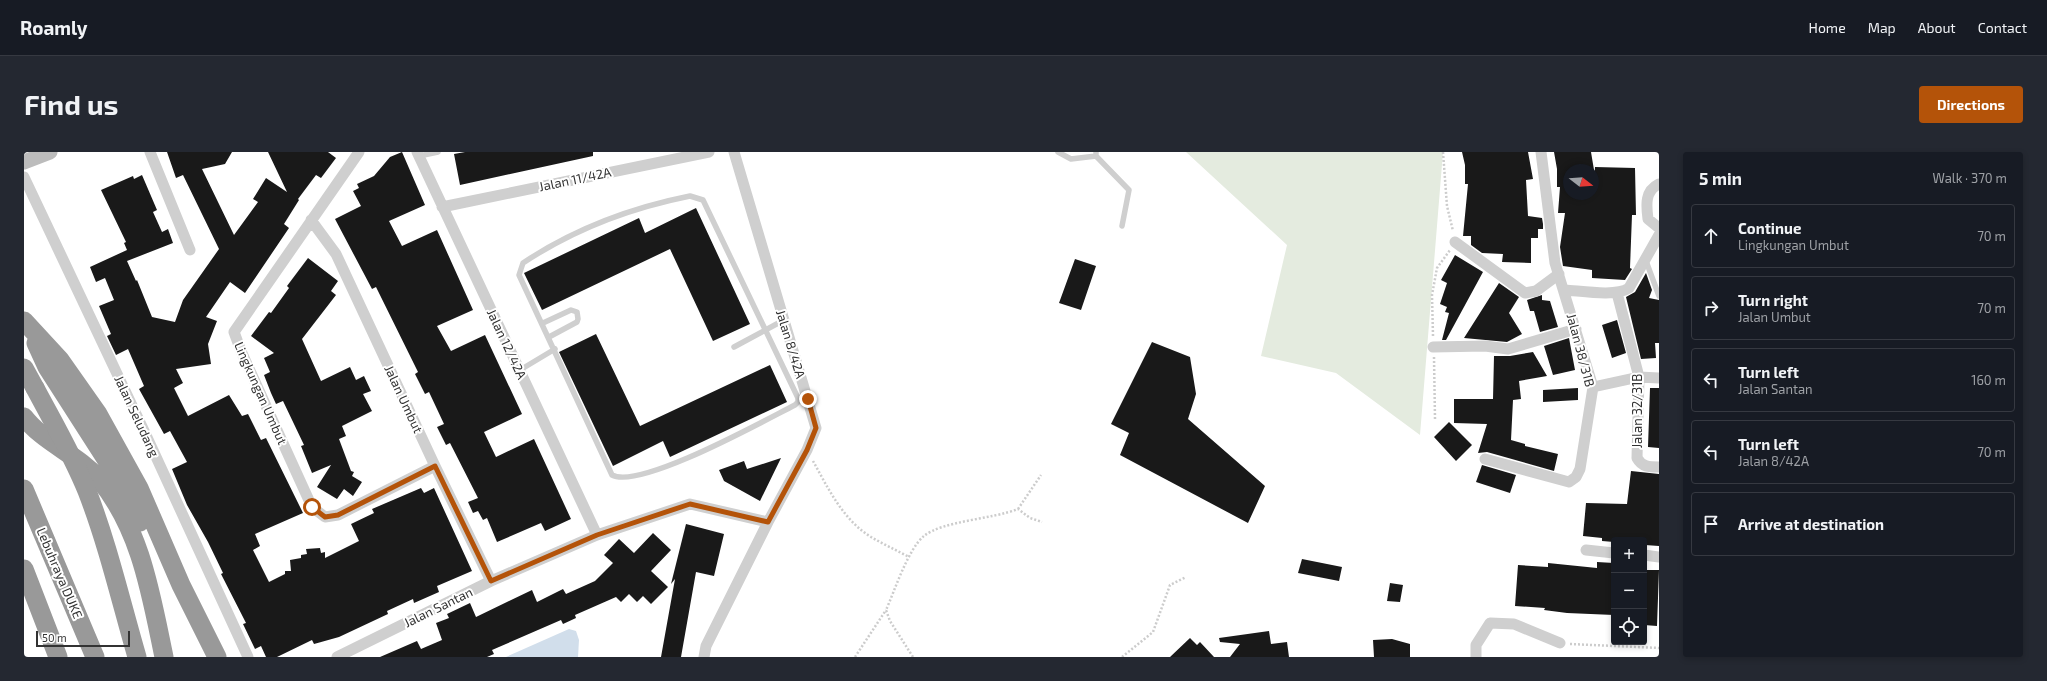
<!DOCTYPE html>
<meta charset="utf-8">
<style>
:root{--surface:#171b24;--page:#242831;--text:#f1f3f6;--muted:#9ea1a6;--line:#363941;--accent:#b45309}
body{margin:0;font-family:"Exo 2",sans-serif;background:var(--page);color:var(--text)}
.controls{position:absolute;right:12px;bottom:12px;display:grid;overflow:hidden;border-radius:4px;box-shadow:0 2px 6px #0003}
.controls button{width:36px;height:36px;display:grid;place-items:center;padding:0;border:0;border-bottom:1px solid var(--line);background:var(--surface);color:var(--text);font:20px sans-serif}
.compass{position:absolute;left:1539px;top:12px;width:36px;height:36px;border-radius:50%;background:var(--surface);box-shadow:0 2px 6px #0003;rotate:107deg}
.scale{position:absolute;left:12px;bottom:10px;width:94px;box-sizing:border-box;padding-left:4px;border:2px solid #323232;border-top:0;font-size:11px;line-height:14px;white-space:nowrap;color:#323232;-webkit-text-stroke:3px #fff;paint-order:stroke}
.stop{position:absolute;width:12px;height:12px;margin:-9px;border:3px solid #b45309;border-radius:50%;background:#fff}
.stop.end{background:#b45309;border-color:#fff;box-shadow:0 1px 4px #0008}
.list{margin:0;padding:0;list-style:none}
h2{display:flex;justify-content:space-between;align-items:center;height:52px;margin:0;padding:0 16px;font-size:17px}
h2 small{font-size:13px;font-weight:400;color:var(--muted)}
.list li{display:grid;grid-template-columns:26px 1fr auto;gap:12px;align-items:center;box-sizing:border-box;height:64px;margin:0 8px 8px;padding:0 8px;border:1px solid var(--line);border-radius:4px}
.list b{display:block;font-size:15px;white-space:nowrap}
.list p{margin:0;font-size:13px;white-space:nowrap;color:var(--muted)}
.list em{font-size:13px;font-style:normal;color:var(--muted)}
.icon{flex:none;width:22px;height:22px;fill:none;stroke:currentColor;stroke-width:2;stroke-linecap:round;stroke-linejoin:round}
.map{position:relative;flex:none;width:1635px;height:505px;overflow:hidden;border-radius:4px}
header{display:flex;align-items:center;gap:24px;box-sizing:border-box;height:56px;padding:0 20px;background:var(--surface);border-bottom:1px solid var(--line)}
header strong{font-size:19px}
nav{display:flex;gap:22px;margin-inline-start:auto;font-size:14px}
.intro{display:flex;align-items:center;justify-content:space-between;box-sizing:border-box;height:96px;padding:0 24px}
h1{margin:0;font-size:28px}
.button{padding:10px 18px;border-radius:4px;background:var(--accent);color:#fff;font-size:14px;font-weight:700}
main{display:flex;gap:24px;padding:0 24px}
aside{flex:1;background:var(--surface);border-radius:4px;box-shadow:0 2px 6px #0003}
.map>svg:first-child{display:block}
.green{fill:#e4ebdf}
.water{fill:#d1deeb}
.building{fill:#191919}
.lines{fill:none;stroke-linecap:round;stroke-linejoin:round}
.path{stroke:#ccc;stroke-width:2.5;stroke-dasharray:2 2;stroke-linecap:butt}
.lane{stroke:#cfcfcf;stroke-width:5.5}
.street{stroke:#cfcfcf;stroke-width:11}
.secondary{stroke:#bcbcbc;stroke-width:15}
.highway{stroke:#999;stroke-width:19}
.highway-bridge{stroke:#999;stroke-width:19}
.route{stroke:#b45309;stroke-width:5}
.labels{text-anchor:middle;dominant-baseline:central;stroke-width:4;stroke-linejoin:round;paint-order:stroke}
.street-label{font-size:13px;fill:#323232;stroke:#fff}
</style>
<header>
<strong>Roamly</strong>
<nav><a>Home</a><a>Map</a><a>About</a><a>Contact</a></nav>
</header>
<div class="intro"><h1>Find us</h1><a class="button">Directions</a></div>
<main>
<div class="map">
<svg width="1635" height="505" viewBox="0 0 1635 505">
<rect width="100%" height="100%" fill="#fff"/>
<path class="green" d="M 1162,0 L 1419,0 L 1396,283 L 1312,221 L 1237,204 L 1263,93 Z"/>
<path class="water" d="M 545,477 L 552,479 L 555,488 L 554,505 L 482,505 Z"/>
<path class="building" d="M 143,0 L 208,0 L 201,12 L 178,17 L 210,83 L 234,50 L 229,47 L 242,26 L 263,40 L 244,0 L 304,0 L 312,6 L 297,26 L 292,23 L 274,47 L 275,48 L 260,72 L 265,76 L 221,141 L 206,130 L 182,165 L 193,169 L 184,192 L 187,212 L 152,217 L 159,231 L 150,236 L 164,264 L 205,243 L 218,264 L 224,262 L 237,288 L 242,286 L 279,361 L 231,382 L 236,394 L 229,398 L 245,430 L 261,422 L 261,419 L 267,419 L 266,408 L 277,406 L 277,403 L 283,402 L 282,397 L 296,396 L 297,401 L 301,400 L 301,406 L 335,389 L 327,372 L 350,361 L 348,357 L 397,336 L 400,341 L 410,336 L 448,419 L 413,434 L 415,440 L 390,451 L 389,447 L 363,459 L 364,462 L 315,485 L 290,492 L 288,488 L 253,505 L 242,505 L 237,494 L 231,497 L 219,472 L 222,471 L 197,422 L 199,421 L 184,390 L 163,353 L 148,317 L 163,310 L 146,279 L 140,282 L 115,237 L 120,234 L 104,197 L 92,203 L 83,184 L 87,182 L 75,154 L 90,148 L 81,126 L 72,130 L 66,115 L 103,98 L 100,91 L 102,90 L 77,38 L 109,24 L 110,27 L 118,23 L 133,58 L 129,60 L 138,80 L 144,77 L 149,91 L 103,109 L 112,129 L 113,128 L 128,165 L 151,170 L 159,148 L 195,97 L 159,23 L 152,26 Z
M 378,0 L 401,53 L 365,69 L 378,94 L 413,78 L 449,158 L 413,174 L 427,199 L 461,183 L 498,262 L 460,280 L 472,305 L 510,287 L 547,367 L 521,379 L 517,371 L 473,390 L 463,366 L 459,368 L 454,359 L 449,361 L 444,350 L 454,346 L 426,291 L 422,293 L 413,275 L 420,272 L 405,240 L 401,242 L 391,222 L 394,220 L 352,135 L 348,137 L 311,67 L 337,54 L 329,39 L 335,36 L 333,32 L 350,24 L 366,5 Z
M 441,0 L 569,0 L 569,4 L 436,33 L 430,2 Z
M 1438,0 L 1504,0 L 1509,27 L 1502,28 L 1504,64 L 1518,66 L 1519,72 L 1519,77 L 1514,77 L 1514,86 L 1507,86 L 1507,111 L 1478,110 L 1479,102 L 1458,101 L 1447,93 L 1447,84 L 1439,84 L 1444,32 L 1441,32 L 1441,13 Z
M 1530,0 L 1567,0 L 1570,18 L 1545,18 L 1545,42 L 1570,42 L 1571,15 L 1611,16 L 1612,63 L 1608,63 L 1606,116 L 1608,117 L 1601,128 L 1568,126 L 1568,118 L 1539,114 L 1536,95 L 1541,61 L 1534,61 L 1536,35 L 1533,35 L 1533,17 Z
M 672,56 L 726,172 L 689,189 L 646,97 L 518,158 L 500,121 L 615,66 L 621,81 Z
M 1431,103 L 1459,120 L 1422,188 L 1418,188 L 1425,161 L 1421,160 L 1423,155 L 1416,152 L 1423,131 L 1417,128 Z
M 284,106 L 314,129 L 307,139 L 312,143 L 278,187 L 297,229 L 326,215 L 332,228 L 340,224 L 347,239 L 339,242 L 348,259 L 318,274 L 322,284 L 315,287 L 327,319 L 330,320 L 328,324 L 338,330 L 329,344 L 320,337 L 313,347 L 293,335 L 307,313 L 288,321 L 277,294 L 280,293 L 259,249 L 252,252 L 247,241 L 240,223 L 246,220 L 240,206 L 250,201 L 227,184 L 245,160 L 247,161 L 265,136 L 263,134 Z
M 1051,107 L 1072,114 L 1057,158 L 1035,151 Z
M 1622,121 L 1628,138 L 1625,146 L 1635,148 L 1635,191 L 1631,191 L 1632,206 L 1617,207 L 1602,145 L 1611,140 Z
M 1475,131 L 1495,145 L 1485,161 L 1498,182 L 1483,190 L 1440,186 Z
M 1518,143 L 1518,148 L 1526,149 L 1534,175 L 1516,180 L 1510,159 L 1506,159 L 1503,148 Z
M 1593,168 L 1602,201 L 1588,206 L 1578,173 Z
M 572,182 L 616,274 L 746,213 L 763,250 L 646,305 L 639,289 L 589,314 L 535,200 Z
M 1545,186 L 1551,218 L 1529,223 L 1520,194 Z
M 1128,190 L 1166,205 L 1172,242 L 1164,267 L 1241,334 L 1224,371 L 1096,303 L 1105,281 L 1087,272 Z
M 1509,200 L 1523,224 L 1495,229 L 1497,247 L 1489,248 L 1487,288 L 1501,292 L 1501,294 L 1534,302 L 1530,319 L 1463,300 L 1454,301 L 1463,272 L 1430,271 L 1430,247 L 1469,247 L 1470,204 L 1486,204 Z
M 1554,236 L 1554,248 L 1519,250 L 1519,238 Z
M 1626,236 L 1635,236 L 1635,296 L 1624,295 Z
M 1425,270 L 1448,293 L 1432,309 L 1410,285 Z
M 757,306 L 736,349 L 700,329 L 695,318 L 720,309 L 723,317 Z
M 1458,313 L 1492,323 L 1486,341 L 1452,330 Z
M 1607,319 L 1635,322 L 1635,394 L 1621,393 L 1621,388 L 1594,385 L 1594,388 L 1590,388 L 1590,390 L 1578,389 L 1578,386 L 1559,384 L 1562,351 L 1603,352 Z
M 662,372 L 700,382 L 690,424 L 672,420 L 657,505 L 637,505 L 651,427 L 647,432 Z
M 629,381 L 647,398 L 627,419 L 644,435 L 627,452 L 619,444 L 613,450 L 605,442 L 597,450 L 592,445 L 551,463 L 552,466 L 539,472 L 537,468 L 468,498 L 470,502 L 463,505 L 356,505 L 393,489 L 397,497 L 418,488 L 412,471 L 425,466 L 423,462 L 446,451 L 452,465 L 508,438 L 513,450 L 539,437 L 542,442 L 571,429 L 589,411 L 580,403 L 595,387 L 610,401 Z
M 1278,407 L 1318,415 L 1315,429 L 1274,421 Z
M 1573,410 L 1590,411 L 1590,463 L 1543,461 L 1520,458 L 1521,456 L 1491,454 L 1494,413 L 1524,415 L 1524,411 L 1573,416 Z
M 1620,418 L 1635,418 L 1633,474 L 1620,473 Z
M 1366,431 L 1379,433 L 1376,450 L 1363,449 Z
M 1245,479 L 1247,492 L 1263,490 L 1265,505 L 1206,505 L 1216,492 L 1196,490 L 1195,486 Z
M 1166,486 L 1173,493 L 1176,490 L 1190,505 L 1146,505 Z
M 1368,487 L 1386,492 L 1386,505 L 1350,505 L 1349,488 Z"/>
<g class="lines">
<path class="path" d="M 1419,0 L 1423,54 L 1429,79
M 1409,184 L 1408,143 L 1413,116 L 1426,98
M 1410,205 L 1411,267
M 789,309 C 804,336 819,368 847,385 C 859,392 872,398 885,405
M 994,357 L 1017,323
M 1546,492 L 1635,496
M 831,505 L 862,458
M 889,505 L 866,469 L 862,458 C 871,438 884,397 900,384 C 918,369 969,367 994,357 L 1006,366 L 1018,370
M 1098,505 L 1129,480 L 1146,433 L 1162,425"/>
<path class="lane" d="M 1034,0 L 1047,7 L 1072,4
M 1072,0 L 1072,4 L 1105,38 L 1098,74
M 395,4 L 414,0
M 666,44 L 679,48 L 774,246 L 774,250 L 771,253 C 741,268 616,338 588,323 L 495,123 L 499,111 C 550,77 606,56 666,44 Z
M 1622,109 L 1635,144
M 519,171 L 547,158 L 553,160 L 554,167 L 553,170 L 525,185
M 710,195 L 760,168
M 496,218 L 531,197"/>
<path class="street" d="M 126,0 L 166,98
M 335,0 L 210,180 L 217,199 L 288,355 L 301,365 L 314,363 L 411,314
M 393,0 L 573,383
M 0,25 L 122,283 L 224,505
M 1635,32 C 1621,39 1622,52 1624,67 L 1635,76
M 418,55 L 685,0
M 287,68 L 312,102 L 411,314 L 467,429
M 1431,90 L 1501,141 L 1512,139 L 1535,122
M 1541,138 C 1558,139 1592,145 1605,136 L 1635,83
M 1593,141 L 1615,225 L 1613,306 C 1618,315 1625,315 1635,315
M 1409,195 L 1461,194 L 1484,197 L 1552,177
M 1569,235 L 1615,225 L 1635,226
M 1461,307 L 1545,330 L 1552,325 L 1556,317 L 1569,235 L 1531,111 L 1517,0
M 1562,398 L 1590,401
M 1620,403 L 1635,405
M 313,505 L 467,429 L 573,383 L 666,352 L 744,370
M 680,505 L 682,494 L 744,370 L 783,298 L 792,276 L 710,0
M 1452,505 L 1452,493 L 1466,471 L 1490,472 L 1536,491"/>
<path class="secondary" d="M 0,10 L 26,0"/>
<path class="highway" d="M 0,169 L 36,208 L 74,262 L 115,336 L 157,433 L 193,505
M 12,191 L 23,215 L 91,321 L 116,370
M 0,216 L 11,236
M 0,265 C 20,291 53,302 75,327 C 117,377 127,443 140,505
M 0,337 L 71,505
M 0,417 L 34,505"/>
<path class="highway-bridge" d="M 11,236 C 29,270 49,304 63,339 C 84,393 97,450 113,505"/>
</g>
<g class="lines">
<path class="route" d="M 288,355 L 301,365 L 314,363 L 411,314 L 467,429 L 573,383 L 666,352 L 744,370 L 783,298 L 792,276 L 784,247"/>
</g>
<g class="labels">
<g class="street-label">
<text transform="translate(551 27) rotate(-12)">Jalan 11/42A</text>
<text transform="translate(483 192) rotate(65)">Jalan 12/42A</text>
<text transform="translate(767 192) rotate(73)">Jalan 8/42A</text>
<text transform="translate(1557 198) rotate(75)">Jalan 38/31B</text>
<text transform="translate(237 241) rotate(66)">Lingkungan Umbut</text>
<text transform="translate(380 247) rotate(65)">Jalan Umbut</text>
<text transform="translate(1613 259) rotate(-90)">Jalan 32/31B</text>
<text transform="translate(113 264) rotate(65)">Jalan Seludang</text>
<text transform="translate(36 421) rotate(67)">Lebuhraya DUKE</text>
<text transform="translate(414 455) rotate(-26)">Jalan Santan</text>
</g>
</g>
</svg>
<div class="controls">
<button>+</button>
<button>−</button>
<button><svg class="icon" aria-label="locate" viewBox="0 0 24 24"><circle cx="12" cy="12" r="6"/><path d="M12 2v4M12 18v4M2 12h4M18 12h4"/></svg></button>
</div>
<svg class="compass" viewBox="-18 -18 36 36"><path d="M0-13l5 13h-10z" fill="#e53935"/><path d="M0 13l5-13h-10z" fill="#9ea1a6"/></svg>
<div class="scale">50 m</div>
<div class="stop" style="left:288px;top:355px"></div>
<div class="stop end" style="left:784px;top:247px"></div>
</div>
<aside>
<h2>5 min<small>Walk · 370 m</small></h2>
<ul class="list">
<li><svg class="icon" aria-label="ahead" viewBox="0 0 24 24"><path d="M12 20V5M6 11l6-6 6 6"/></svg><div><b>Continue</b><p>Lingkungan Umbut</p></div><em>70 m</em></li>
<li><svg class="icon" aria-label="right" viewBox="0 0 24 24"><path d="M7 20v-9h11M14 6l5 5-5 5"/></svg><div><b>Turn right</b><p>Jalan Umbut</p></div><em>70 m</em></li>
<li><svg class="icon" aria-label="left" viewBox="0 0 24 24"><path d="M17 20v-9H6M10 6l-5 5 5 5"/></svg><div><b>Turn left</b><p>Jalan Santan</p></div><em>160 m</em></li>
<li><svg class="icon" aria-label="left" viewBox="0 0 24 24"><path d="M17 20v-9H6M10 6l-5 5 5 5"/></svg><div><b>Turn left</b><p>Jalan 8/42A</p></div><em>70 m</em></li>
<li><svg class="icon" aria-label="arrive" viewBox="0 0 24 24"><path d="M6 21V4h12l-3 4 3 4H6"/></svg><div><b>Arrive at destination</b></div></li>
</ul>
</aside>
</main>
